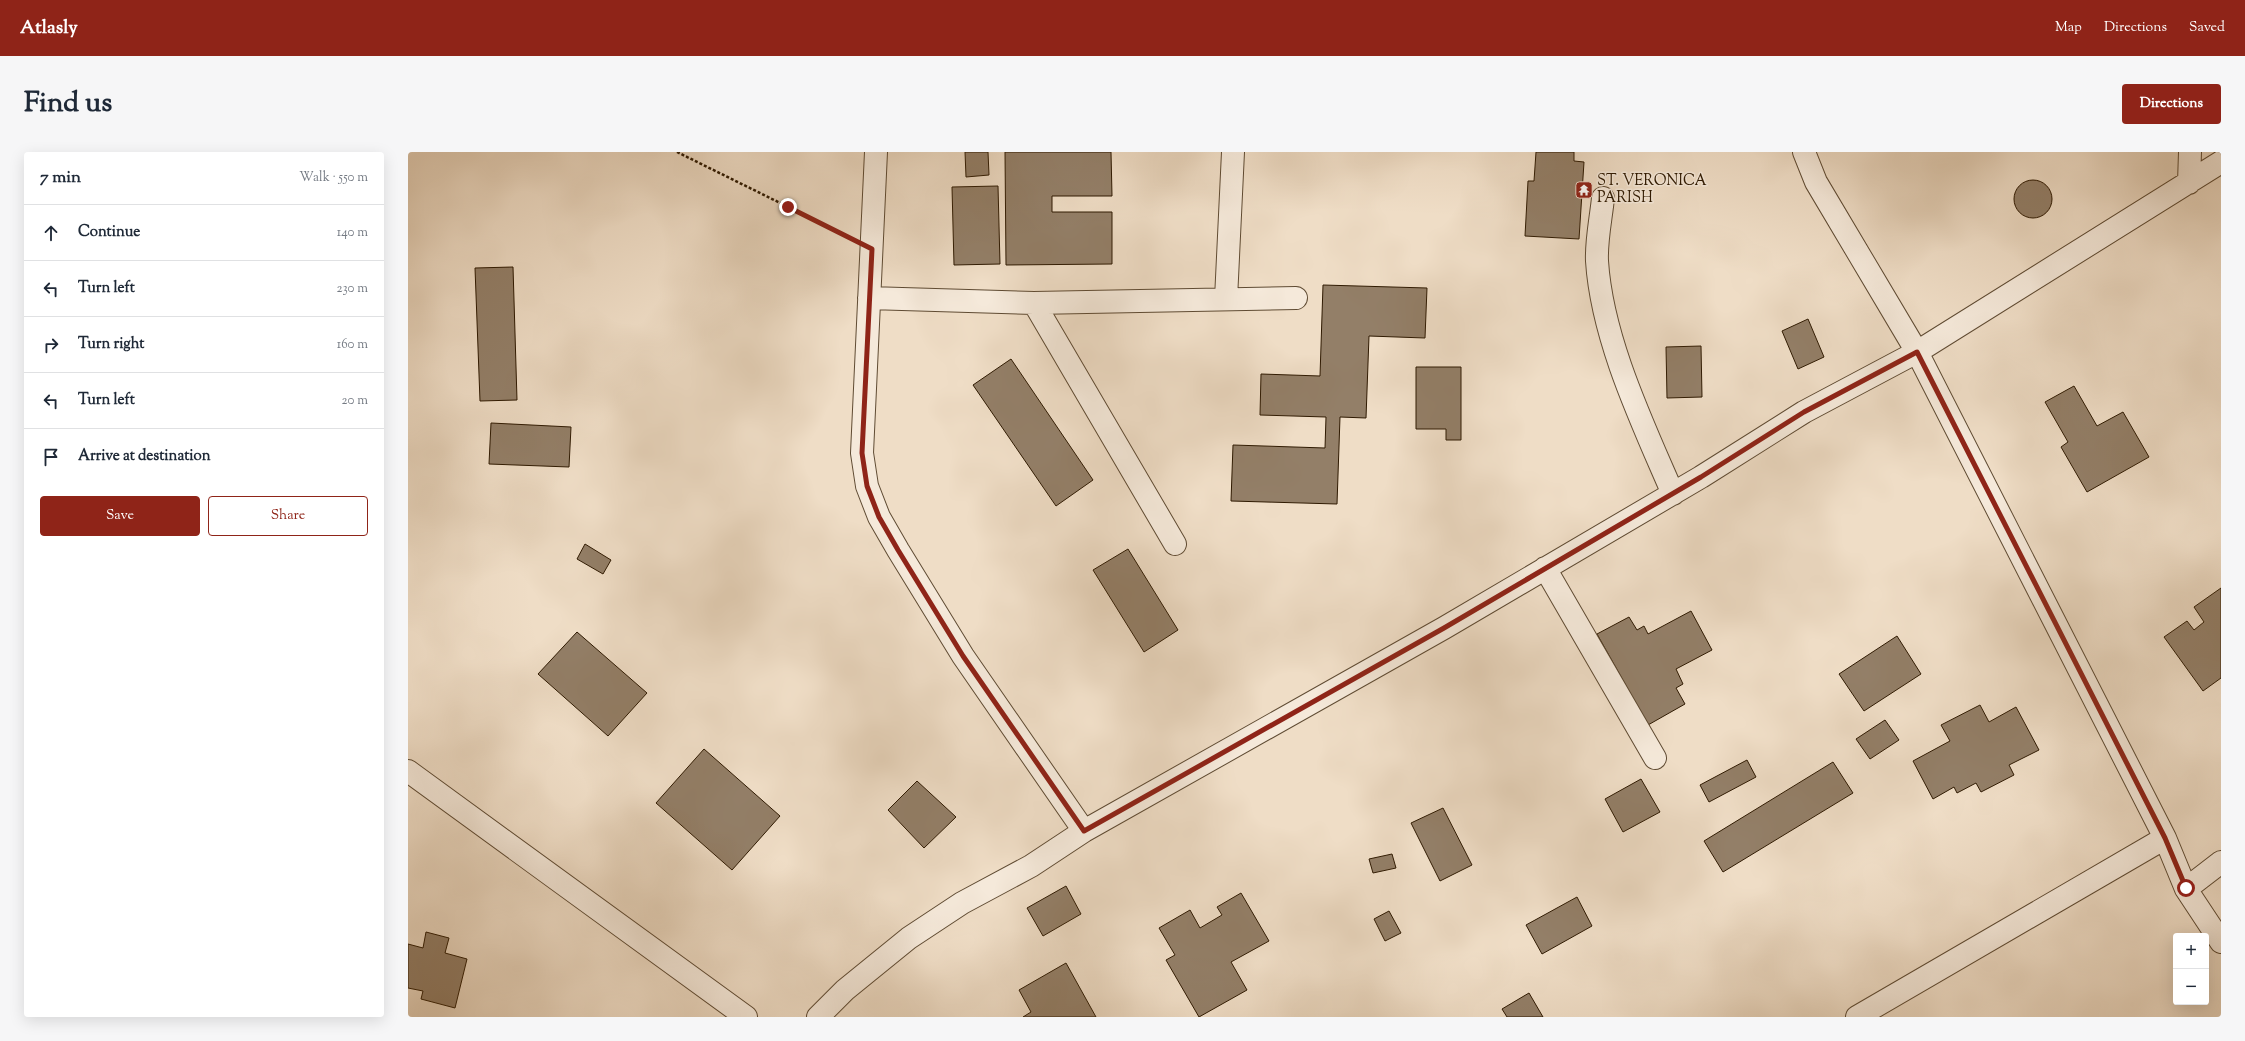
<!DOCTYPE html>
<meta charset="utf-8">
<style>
:root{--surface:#fff;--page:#f6f6f7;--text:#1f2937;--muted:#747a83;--line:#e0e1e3;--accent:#8f2418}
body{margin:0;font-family:"Sorts Mill Goudy",serif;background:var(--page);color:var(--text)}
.controls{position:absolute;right:12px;bottom:12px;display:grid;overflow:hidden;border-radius:4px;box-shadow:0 4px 16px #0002}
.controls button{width:36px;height:36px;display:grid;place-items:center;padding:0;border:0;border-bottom:1px solid var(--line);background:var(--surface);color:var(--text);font:20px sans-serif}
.stop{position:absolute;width:12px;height:12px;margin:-9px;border:3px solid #8f2418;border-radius:50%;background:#fff}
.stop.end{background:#8f2418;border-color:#fff;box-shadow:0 1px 4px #0008}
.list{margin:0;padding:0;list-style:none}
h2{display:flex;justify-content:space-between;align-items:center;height:52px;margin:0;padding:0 16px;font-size:17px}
h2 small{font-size:13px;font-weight:400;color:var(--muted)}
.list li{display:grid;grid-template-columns:26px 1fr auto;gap:12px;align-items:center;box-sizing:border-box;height:56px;padding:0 16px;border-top:1px solid var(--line)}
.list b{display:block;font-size:15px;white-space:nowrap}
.list em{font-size:13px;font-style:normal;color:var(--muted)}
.actions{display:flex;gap:8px;padding:12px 16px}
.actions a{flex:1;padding:9px 0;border:1px solid var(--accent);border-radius:4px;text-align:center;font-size:14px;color:var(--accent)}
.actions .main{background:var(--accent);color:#fff}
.icon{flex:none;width:22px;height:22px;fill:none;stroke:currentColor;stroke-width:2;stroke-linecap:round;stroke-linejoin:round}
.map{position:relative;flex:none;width:1813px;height:865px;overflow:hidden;border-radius:4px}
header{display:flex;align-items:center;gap:24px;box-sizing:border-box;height:56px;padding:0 20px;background:var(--accent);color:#fff}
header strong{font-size:19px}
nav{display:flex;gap:22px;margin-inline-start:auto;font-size:14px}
.intro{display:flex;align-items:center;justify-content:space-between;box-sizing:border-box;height:96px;padding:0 24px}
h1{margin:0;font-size:28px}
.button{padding:10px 18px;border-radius:4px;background:var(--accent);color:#fff;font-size:14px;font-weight:700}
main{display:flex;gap:24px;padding:0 24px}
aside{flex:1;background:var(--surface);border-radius:4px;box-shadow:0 4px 16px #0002}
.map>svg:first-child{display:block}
.building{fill:#937f68;stroke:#2f1a02}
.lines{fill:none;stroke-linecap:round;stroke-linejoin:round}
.minor-casing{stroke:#5f4b33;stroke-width:24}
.path{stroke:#2f1a02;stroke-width:2.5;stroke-dasharray:3 2;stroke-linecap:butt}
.minor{stroke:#f5e9da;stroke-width:22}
.route{stroke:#8f2418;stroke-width:5}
.labels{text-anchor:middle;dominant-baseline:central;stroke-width:3;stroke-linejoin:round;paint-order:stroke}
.poi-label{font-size:15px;fill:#2f1a02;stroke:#f5e9da;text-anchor:start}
</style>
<header>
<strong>Atlasly</strong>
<nav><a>Map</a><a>Directions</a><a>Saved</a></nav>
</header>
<div class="intro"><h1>Find us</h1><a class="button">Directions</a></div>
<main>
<aside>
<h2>7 min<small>Walk · 550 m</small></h2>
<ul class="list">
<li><svg class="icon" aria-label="ahead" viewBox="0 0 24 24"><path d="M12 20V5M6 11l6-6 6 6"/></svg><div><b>Continue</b></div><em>140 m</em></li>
<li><svg class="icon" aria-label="left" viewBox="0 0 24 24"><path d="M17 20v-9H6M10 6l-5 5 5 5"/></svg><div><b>Turn left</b></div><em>230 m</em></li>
<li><svg class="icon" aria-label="right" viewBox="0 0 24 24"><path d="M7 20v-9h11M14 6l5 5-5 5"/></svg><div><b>Turn right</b></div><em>160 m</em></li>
<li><svg class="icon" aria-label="left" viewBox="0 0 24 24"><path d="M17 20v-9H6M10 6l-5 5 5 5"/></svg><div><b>Turn left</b></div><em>20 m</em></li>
<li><svg class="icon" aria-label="arrive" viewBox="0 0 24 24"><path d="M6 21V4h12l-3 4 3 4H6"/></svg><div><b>Arrive at destination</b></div></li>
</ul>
<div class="actions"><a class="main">Save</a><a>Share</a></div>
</aside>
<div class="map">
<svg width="1813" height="865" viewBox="0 0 1813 865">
<rect width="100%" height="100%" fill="#efddc6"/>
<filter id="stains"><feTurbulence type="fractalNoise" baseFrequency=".005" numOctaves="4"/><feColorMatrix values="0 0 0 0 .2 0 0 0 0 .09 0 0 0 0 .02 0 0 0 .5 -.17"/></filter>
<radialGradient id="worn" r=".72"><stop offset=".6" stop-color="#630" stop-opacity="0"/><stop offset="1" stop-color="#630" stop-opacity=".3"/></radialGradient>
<path class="building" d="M 557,0 L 580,0 L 581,23 L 558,25 Z
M 597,0 L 703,0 L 704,44 L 644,44 L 644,60 L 704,60 L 704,112 L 598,113 Z
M 1128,0 L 1166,0 L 1166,9 L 1176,10 L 1171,87 L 1117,84 L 1120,29 L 1126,29 Z
M1606 47a19 19 0 1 1 38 0a19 19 0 1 1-38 0Z
M 590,34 L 592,112 L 546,113 L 544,35 Z
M 105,115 L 109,248 L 72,249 L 67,116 Z
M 915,133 L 1019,136 L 1017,186 L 961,184 L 958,266 L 932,265 L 929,352 L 823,349 L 825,293 L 917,296 L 918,265 L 852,263 L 853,222 L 912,224 Z
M 1400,167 L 1416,205 L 1390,217 L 1374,179 Z
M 1293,194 L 1294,245 L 1259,246 L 1258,195 Z
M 603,207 L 685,328 L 648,354 L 565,233 Z
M 1008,215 L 1053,215 L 1053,288 L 1038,288 L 1038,277 L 1008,277 Z
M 1666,234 L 1689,274 L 1715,260 L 1741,305 L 1679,340 L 1653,295 L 1660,290 L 1637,250 Z
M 83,271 L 163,275 L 161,315 L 81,312 Z
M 177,392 L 203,408 L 195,422 L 169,407 Z
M 720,397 L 770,478 L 736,500 L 685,418 Z
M 1813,436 L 1813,526 L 1795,539 L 1756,485 L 1779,469 L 1786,478 L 1796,470 L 1786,455 Z
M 1283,459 L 1304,498 L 1268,517 L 1275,532 L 1268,536 L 1277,552 L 1240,573 L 1189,482 L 1221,465 L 1229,478 L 1236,474 L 1240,482 Z
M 169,480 L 239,541 L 200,584 L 130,522 Z
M 1489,484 L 1513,522 L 1456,559 L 1431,522 Z
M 1572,553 L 1581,570 L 1608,555 L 1631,598 L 1601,613 L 1606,623 L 1573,640 L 1568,631 L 1549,641 L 1546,635 L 1525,647 L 1505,609 L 1542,589 L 1533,573 Z
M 1477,568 L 1491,588 L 1462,607 L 1448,587 Z
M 296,597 L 372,664 L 324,718 L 248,651 Z
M 1339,608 L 1348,625 L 1301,650 L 1292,633 Z
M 1425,610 L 1445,641 L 1315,720 L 1296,689 Z
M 1233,627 L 1252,660 L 1215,680 L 1197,647 Z
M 509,629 L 548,665 L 516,696 L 480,658 Z
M 1035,656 L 1064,713 L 1032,729 L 1003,671 Z
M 984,702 L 988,716 L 965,721 L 961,707 Z
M 658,734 L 673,762 L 635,784 L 619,756 Z
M 833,741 L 861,789 L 823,810 L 839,838 L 791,865 L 758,808 L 767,803 L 751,776 L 782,758 L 792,776 L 814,763 L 809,755 Z
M 1169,745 L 1184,774 L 1134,802 L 1118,773 Z
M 981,759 L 993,781 L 977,789 L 966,767 Z
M 18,780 L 41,786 L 37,801 L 59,807 L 47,856 L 13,847 L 15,839 L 0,836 L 0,792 L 15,796 Z
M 658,811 L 688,865 L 615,865 L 623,860 L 611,838 Z
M 1121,841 L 1135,865 L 1099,865 L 1094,857 Z"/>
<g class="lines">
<defs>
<path id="minor" d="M 468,0 L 454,301 L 459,334 L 471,365 L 490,398 L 555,504 L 676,679
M 1396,0 L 1408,30 L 1509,200 L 1757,686 L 1778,737 L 1813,790
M 1781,31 L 1782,0
M 1195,46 C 1193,66 1188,89 1189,109 C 1194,187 1234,270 1265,342
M 461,146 L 626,151 L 888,146
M 818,147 L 825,0
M 626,151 L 767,392
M 1137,416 L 1247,606
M 0,619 L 338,865
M 1778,737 L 1813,710
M 410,865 L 437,838 L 501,786 L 554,751 L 623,714 L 676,679 L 1036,476 L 1293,325 L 1396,260 L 1509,200 L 1813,10
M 1449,865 L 1757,686"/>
</defs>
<use href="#minor" class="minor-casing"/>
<path class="path" d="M 269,0 L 439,84"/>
<use href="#minor" class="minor"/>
</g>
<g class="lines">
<path class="route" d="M 380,55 L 464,97 L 454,301 L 459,334 L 471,365 L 490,398 L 555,504 L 676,679 L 1036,476 L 1293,325 L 1396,260 L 1509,200 L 1757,686 L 1778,736"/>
</g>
<defs>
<symbol id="temple-square" viewBox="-11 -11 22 22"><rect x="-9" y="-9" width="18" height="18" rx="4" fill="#8f2418" stroke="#f5e9da"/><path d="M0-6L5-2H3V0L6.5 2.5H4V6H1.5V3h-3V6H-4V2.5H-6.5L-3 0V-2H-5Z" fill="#fff"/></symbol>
</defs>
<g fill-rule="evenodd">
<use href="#temple-square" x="1166" y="28" width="20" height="20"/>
</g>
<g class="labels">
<g class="poi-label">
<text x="1189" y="29">ST. VERONICA<tspan x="1189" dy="17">PARISH</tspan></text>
</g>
</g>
<rect width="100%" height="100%" filter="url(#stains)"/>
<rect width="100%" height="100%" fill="url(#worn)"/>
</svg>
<div class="controls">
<button>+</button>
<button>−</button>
</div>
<div class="stop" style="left:1778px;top:736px"></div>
<div class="stop end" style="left:380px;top:55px"></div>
</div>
</main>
